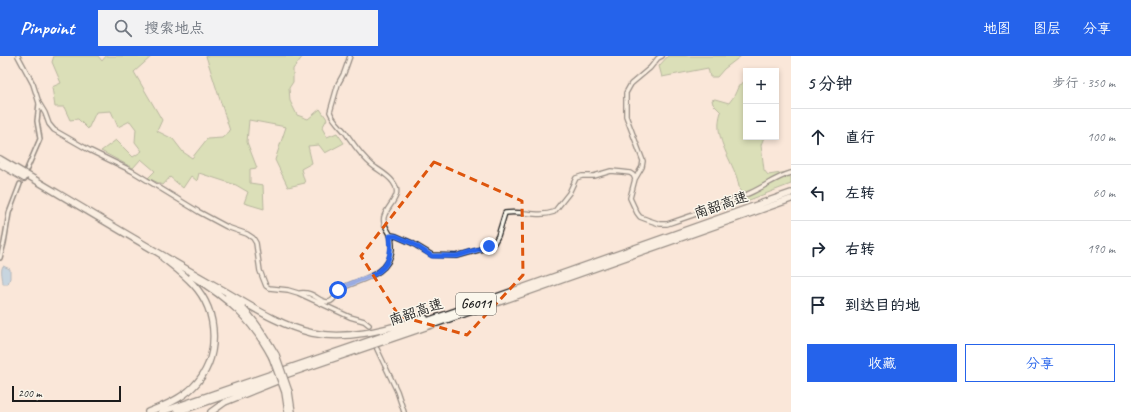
<!DOCTYPE html>
<html lang="zh">
<meta charset="utf-8">
<style>
:root{--surface:#fff;--page:#f2f2f3;--text:#1f2937;--muted:#747a83;--line:#e0e1e3;--accent:#2563eb}
body{margin:0;font-family:Caveat,"LXGW WenKai TC",sans-serif;background:var(--page);color:var(--text)}
.controls{position:absolute;right:12px;top:12px;display:grid;overflow:hidden;border-radius:0px;box-shadow:0 2px 6px #0003}
.controls button{width:36px;height:36px;display:grid;place-items:center;padding:0;border:0;border-bottom:1px solid var(--line);background:var(--surface);color:var(--text);font:20px sans-serif}
.scale{position:absolute;left:12px;bottom:10px;width:109px;box-sizing:border-box;padding-left:4px;border:2px solid #1c1c1c;border-top:0;font-size:11px;line-height:14px;white-space:nowrap;color:#1c1c1c;-webkit-text-stroke:3px #fbf7ec;paint-order:stroke}
.stop{position:absolute;width:12px;height:12px;margin:-9px;border:3px solid #2563eb;border-radius:50%;background:#fff}
.stop.end{background:#2563eb;border-color:#fff;box-shadow:0 1px 4px #0008}
.list{margin:0;padding:0;list-style:none}
h2{display:flex;justify-content:space-between;align-items:center;height:52px;margin:0;padding:0 16px;font-size:17px}
h2 small{font-size:13px;font-weight:400;color:var(--muted)}
.list li{display:grid;grid-template-columns:26px 1fr auto;gap:12px;align-items:center;box-sizing:border-box;height:56px;padding:0 16px;border-top:1px solid var(--line)}
.list b{display:block;font-size:15px;white-space:nowrap}
.list em{font-size:13px;font-style:normal;color:var(--muted)}
.actions{display:flex;gap:8px;padding:12px 16px}
.actions a{flex:1;padding:9px 0;border:1px solid var(--accent);border-radius:0px;text-align:center;font-size:14px;color:var(--accent)}
.actions .main{background:var(--accent);color:#fff}
.icon{flex:none;width:22px;height:22px;fill:none;stroke:currentColor;stroke-width:2;stroke-linecap:round;stroke-linejoin:round}
.map{position:relative;flex:none;width:791px;height:356px;overflow:hidden}
header{display:flex;align-items:center;gap:24px;box-sizing:border-box;height:56px;padding:0 20px;background:var(--accent);color:#fff}
header strong{font-size:19px}
nav{display:flex;gap:22px;margin-inline-start:auto;font-size:14px}
.search{width:280px;height:36px;background:var(--page);display:flex;align-items:center;gap:10px;box-sizing:border-box;padding:0 14px;border-radius:0px;color:var(--muted);font-size:15px}
main{display:flex}
aside{flex:1;background:var(--surface)}
.map>svg:first-child{display:block}
.green{fill:#b5d690;stroke:#687956}
.water{fill:#8bbee7;stroke:#5f7d96}
.lines{fill:none;stroke-linecap:round;stroke-linejoin:round}
.minor-tunnel{stroke:#cebeb3;stroke-width:3;stroke-dasharray:3 1.5;stroke-linecap:butt}
.tertiary-tunnel{stroke:#cebeb3;stroke-width:3.5;stroke-dasharray:3.5 2;stroke-linecap:butt}
.minor-casing{stroke:#1c1c1c;stroke-width:6}
.tertiary-casing{stroke:#1c1c1c;stroke-width:6}
.motorway-casing{stroke:#1c1c1c;stroke-width:8}
.minor{stroke:#fbf7ec;stroke-width:3}
.tertiary{stroke:#fbf7ec;stroke-width:3.5}
.motorway{stroke:#fbf7ec;stroke-width:5.5}
.motorway-bridge-casing{stroke:#1c1c1c;stroke-width:8;stroke-linecap:butt}
.motorway-bridge{stroke:#fbf7ec;stroke-width:5.5}
.route{stroke:#2563eb;stroke-width:5}
.marked{fill:none;stroke:#de560d;stroke-width:3;stroke-dasharray:8 5;stroke-linejoin:round}
.labels{text-anchor:middle;dominant-baseline:central;stroke-width:3;stroke-linejoin:round;paint-order:stroke}
.shield{fill:#fbf7ec;stroke:#5f5e5a;stroke-width:1}
.shield-label{font-size:13px;font-weight:bold;fill:#1c1c1c}
.street-label{font-size:14px;fill:#1c1c1c;stroke:#fbf7ec}
</style>
<header>
<strong>Pinpoint</strong>
<div class="search"><svg class="icon" aria-label="search" viewBox="0 0 24 24"><circle cx="10" cy="10" r="6"/><path d="M15 15l6 6"/></svg>搜索地点</div>
<nav><a>地图</a><a>图层</a><a>分享</a></nav>
</header>
<main>
<div class="map">
<svg width="791" height="356" viewBox="0 0 791 356">
<rect width="100%" height="100%" fill="#fae7d9"/>
<filter id="ink" filterUnits="userSpaceOnUse"><feTurbulence type="fractalNoise" baseFrequency=".025" numOctaves="2"/><feDisplacementMap in="SourceGraphic" scale="8" xChannelSelector="R" yChannelSelector="G"/><feConvolveMatrix kernelMatrix="1 2 1 2 8 2 1 2 1" color-interpolation-filters="sRGB"/></filter>
<g filter="url(#ink)">
<path class="green" d="M 54,0 L 98,0 L 102,5 L 106,0 L 152,0 L 134,16 L 162,64 L 157,75 L 173,83 L 183,96 L 192,102 L 207,83 L 222,82 L 230,75 L 206,0 L 303,0 L 293,13 L 293,26 L 289,32 L 290,45 L 297,59 L 308,63 L 320,53 L 327,63 L 322,72 L 327,81 L 337,77 L 344,87 L 325,97 L 319,89 L 308,90 L 312,107 L 301,113 L 305,127 L 288,131 L 275,104 L 286,71 L 249,64 L 247,86 L 257,112 L 250,113 L 250,127 L 263,129 L 264,153 L 244,147 L 248,136 L 236,129 L 199,117 L 197,125 L 191,120 L 183,132 L 170,121 L 163,129 L 148,122 L 155,115 L 141,103 L 133,112 L 101,95 L 116,84 L 133,101 L 142,95 L 135,86 L 136,73 L 130,65 L 118,71 L 111,55 L 96,56 L 88,73 L 78,63 L 70,64 L 64,51 L 55,51 L 52,31 L 61,27 L 52,6 Z
M 668,0 L 741,0 L 724,13 L 717,21 L 710,21 L 708,12 L 662,21 L 659,10 Z
M 746,26 L 746,81 L 764,81 L 761,89 L 764,114 L 768,119 L 788,116 L 791,123 L 791,128 L 744,146 C 740,138 739,130 737,122 C 729,99 713,80 721,56 L 713,48 L 712,44 L 715,43 L 729,47 C 731,44 734,41 735,38 C 738,32 738,27 746,26 Z"/>
<path class="water" d="M 3,210 L 10,213 L 10,222 L 8,228 L 3,228 C 3,222 0,215 3,210 Z"/>
<g class="lines">
<path class="minor-tunnel" d="M 20,128 L 27,113"/>
<path class="tertiary-tunnel" d="M 369,269 L 374,285"/>
<defs>
<path id="minor" d="M 27,113 L 40,83 L 37,65 L 39,47
M 0,202 L 4,187 L 9,157 L 20,128"/>
<path id="tertiary" d="M 18,0 L 33,28 L 39,47 L 45,57 L 49,68 L 54,74 L 89,94 L 132,115 L 199,156 L 227,171 L 247,178 L 253,182 L 256,187 L 260,215 L 266,230 L 269,232 L 288,234 L 298,237 L 350,261 L 364,265 L 369,269
M 635,123 L 642,111 L 643,105 L 626,60 L 626,37 L 631,28 L 650,12 L 658,2 L 662,0
M 391,179 L 396,180 L 412,187 L 432,199 L 457,200 L 482,193 L 494,187 L 498,180 L 505,157 C 521,154 538,162 554,156 L 569,137 L 576,122 L 582,120 L 594,120 L 611,115 L 622,116 L 630,117 L 633,119 L 635,123 L 630,142 L 637,157 L 640,161 L 648,164 L 660,168 L 667,168 C 694,159 723,149 750,137 C 764,131 776,121 791,117
M 300,237 C 314,235 318,246 328,246 C 335,246 336,235 342,232 C 361,223 390,219 392,193 C 392,189 392,184 391,181 C 389,173 382,170 384,161 C 387,149 404,140 393,126 C 388,119 378,114 372,109 C 360,99 353,87 345,76 C 340,70 333,64 330,56 L 338,28 L 344,17 L 350,0
M 377,293 L 397,335 L 404,356"/>
<path id="motorway" d="M 0,103 C 71,145 142,188 214,229 C 245,246 277,269 312,277 C 351,285 389,272 425,262
M 0,108 L 24,122
M 192,220 C 229,243 251,262 272,301
M 228,239 C 249,255 263,277 276,299
M 285,336 L 288,356
M 289,336 L 292,356
M 148,356 C 164,350 181,343 193,331 C 221,303 219,256 193,228 C 184,218 173,210 163,202
M 161,356 L 491,243 L 791,137
M 177,356 L 493,248 L 791,143
M 211,356 L 225,346 L 277,325"/>
</defs>
<use href="#minor" class="minor-casing"/>
<use href="#tertiary" class="tertiary-casing"/>
<use href="#motorway" class="motorway-casing"/>
<use href="#minor" class="minor"/>
<use href="#tertiary" class="tertiary"/>
<use href="#motorway" class="motorway"/>
<defs>
<path id="motorway-bridge" d="M 276,299 L 289,336
M 272,301 L 285,336"/>
</defs>
<use href="#motorway-bridge" class="motorway-bridge-casing"/>
<use href="#motorway-bridge" class="motorway-bridge"/>
</g>
</g>
<g class="lines" filter="url(#ink)">
<path class="route" d="M 338,234 C 367,217 395,223 390,180 L 396,180 L 412,187 L 432,200 L 457,200 L 489,190"/>
</g>
<path d="M0 0H791V356H0ZM 434,106 L 522,145 L 523,219 L 467,279 L 399,260 L 361,200 Z" fill="#fae7d9" fill-opacity=".55" fill-rule="evenodd"/>
<path class="marked" d="M 434,106 L 522,145 L 523,219 L 467,279 L 399,260 L 361,200 Z"/>
<g class="labels">
<rect class="shield" x="456" y="237" width="40" height="22" rx="3"/>
<g class="shield-label">
<text x="476" y="248">G6011</text>
</g>
<g class="street-label">
<text transform="translate(721 149) rotate(-19)">南韶高速</text>
<text transform="translate(416 256) rotate(-19)">南韶高速</text>
</g>
</g>
</svg>
<div class="controls">
<button>+</button>
<button>−</button>
</div>
<div class="scale">200 m</div>
<div class="stop" style="left:338px;top:234px"></div>
<div class="stop end" style="left:489px;top:190px"></div>
</div>
<aside>
<h2>5 分钟<small>步行 · 350 m</small></h2>
<ul class="list">
<li><svg class="icon" aria-label="ahead" viewBox="0 0 24 24"><path d="M12 20V5M6 11l6-6 6 6"/></svg><div><b>直行</b></div><em>100 m</em></li>
<li><svg class="icon" aria-label="left" viewBox="0 0 24 24"><path d="M17 20v-9H6M10 6l-5 5 5 5"/></svg><div><b>左转</b></div><em>60 m</em></li>
<li><svg class="icon" aria-label="right" viewBox="0 0 24 24"><path d="M7 20v-9h11M14 6l5 5-5 5"/></svg><div><b>右转</b></div><em>190 m</em></li>
<li><svg class="icon" aria-label="arrive" viewBox="0 0 24 24"><path d="M6 21V4h12l-3 4 3 4H6"/></svg><div><b>到达目的地</b></div></li>
</ul>
<div class="actions"><a class="main">收藏</a><a>分享</a></div>
</aside>
</main>
